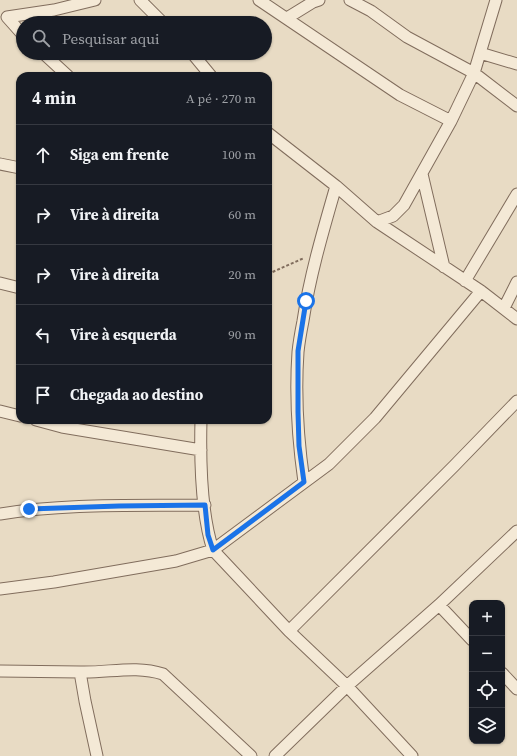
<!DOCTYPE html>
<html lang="pt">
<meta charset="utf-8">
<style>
:root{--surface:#171b24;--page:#242831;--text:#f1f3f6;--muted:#9ea1a6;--line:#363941}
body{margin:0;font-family:"Source Serif 4",serif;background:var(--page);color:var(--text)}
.controls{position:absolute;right:12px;bottom:12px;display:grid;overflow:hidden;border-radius:8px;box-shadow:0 1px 3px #0004}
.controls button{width:36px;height:36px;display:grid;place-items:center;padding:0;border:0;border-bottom:1px solid var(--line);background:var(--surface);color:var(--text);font:20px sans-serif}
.stop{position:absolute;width:12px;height:12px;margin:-9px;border:3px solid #1a73e8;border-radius:50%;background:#fff}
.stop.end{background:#1a73e8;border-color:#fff;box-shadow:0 1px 4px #0008}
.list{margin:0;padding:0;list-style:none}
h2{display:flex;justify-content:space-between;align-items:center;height:52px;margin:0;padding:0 16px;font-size:17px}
h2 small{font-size:13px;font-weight:400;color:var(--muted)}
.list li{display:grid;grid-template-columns:26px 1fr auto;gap:12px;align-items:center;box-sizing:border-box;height:60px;padding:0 16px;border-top:1px solid var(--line)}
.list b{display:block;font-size:15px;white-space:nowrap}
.list em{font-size:13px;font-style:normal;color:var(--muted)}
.icon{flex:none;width:22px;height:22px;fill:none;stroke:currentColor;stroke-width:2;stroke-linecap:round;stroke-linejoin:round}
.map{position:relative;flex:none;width:517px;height:756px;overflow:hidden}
.search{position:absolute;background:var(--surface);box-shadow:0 1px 3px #0004;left:16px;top:16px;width:256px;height:44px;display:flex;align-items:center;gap:10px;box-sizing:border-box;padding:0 14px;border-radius:22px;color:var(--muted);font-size:15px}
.panel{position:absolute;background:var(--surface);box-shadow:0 1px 3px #0004;left:16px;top:72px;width:256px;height:352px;border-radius:12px}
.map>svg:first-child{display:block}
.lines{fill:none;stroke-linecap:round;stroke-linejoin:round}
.minor-casing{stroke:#816d5d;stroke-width:13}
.path{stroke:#816d5d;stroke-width:2;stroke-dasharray:3 2;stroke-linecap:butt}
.minor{stroke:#f4e9d6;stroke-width:11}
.route{stroke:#1a73e8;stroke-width:5}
</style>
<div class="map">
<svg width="517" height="756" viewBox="0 0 517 756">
<rect width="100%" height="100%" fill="#e8dbc4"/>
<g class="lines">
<defs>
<path id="minor" d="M 140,0 L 163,23
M 259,0 L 400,95 L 451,121
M 350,0 L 371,11 L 407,37 L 474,73 L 517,106
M 287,18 L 313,2 L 319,0
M 23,35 L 7,17 L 54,10 L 95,0
M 43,53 L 68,76
M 192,53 L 211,76
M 480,53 L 517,64
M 268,133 L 336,186 L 377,222 L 481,291 L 517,319
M 0,164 L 20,168
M 422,174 L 444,267
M 377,222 L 393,216 L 404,205 L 451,121 L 474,73 L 496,0
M 465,281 L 517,194
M 0,283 L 20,288
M 504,308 L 517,282
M 0,411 L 20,416
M 36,420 L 62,427 L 201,450
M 201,420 C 200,459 201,513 213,550 L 289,631 L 347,686 L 412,756
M 304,482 C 298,440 295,395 298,352 C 299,342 301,331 303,321 C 310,275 323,231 336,186
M 0,514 C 67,503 137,506 205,505
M 0,589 L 54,582 L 176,561 L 213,550 L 329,464 L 375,418 L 481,291
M 439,605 L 472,640
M 289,631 L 454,466 L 517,401
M 0,671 L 80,672
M 502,673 L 517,689
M 97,756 L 85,701 L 80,672 C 109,673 135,665 163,674 L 251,756
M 275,756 L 347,686 L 439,605 L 517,531"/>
</defs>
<use href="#minor" class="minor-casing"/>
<path class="path" d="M 268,274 L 304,258"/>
<use href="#minor" class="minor"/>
</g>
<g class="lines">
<path class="route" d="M 29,509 L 119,506 L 205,505 L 208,535 L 213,550 L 304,482 L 299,446 L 298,412 L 298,351 L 306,301"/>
</g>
</svg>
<div class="controls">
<button>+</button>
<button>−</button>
<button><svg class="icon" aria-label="locate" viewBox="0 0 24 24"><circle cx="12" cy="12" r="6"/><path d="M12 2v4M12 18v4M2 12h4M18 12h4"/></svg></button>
<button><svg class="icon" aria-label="layers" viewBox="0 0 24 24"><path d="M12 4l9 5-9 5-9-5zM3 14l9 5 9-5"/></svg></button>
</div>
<div class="stop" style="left:306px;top:301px"></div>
<div class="stop end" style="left:29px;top:509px"></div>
<div class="search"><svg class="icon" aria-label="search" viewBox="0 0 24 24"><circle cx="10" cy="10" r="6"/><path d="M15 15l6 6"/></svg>Pesquisar aqui</div>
<section class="panel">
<h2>4 min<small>A pé · 270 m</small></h2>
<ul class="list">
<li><svg class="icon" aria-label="ahead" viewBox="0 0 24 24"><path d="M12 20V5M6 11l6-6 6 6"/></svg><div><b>Siga em frente</b></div><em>100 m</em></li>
<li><svg class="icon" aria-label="right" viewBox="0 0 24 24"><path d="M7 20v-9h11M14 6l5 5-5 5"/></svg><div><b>Vire à direita</b></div><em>60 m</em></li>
<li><svg class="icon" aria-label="right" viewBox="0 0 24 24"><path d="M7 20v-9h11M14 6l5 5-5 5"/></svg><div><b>Vire à direita</b></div><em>20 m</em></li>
<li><svg class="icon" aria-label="left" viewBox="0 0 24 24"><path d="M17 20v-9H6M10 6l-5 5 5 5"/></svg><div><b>Vire à esquerda</b></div><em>90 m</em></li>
<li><svg class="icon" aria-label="arrive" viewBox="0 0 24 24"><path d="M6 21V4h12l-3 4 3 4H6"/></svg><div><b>Chegada ao destino</b></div></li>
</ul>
</section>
</div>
